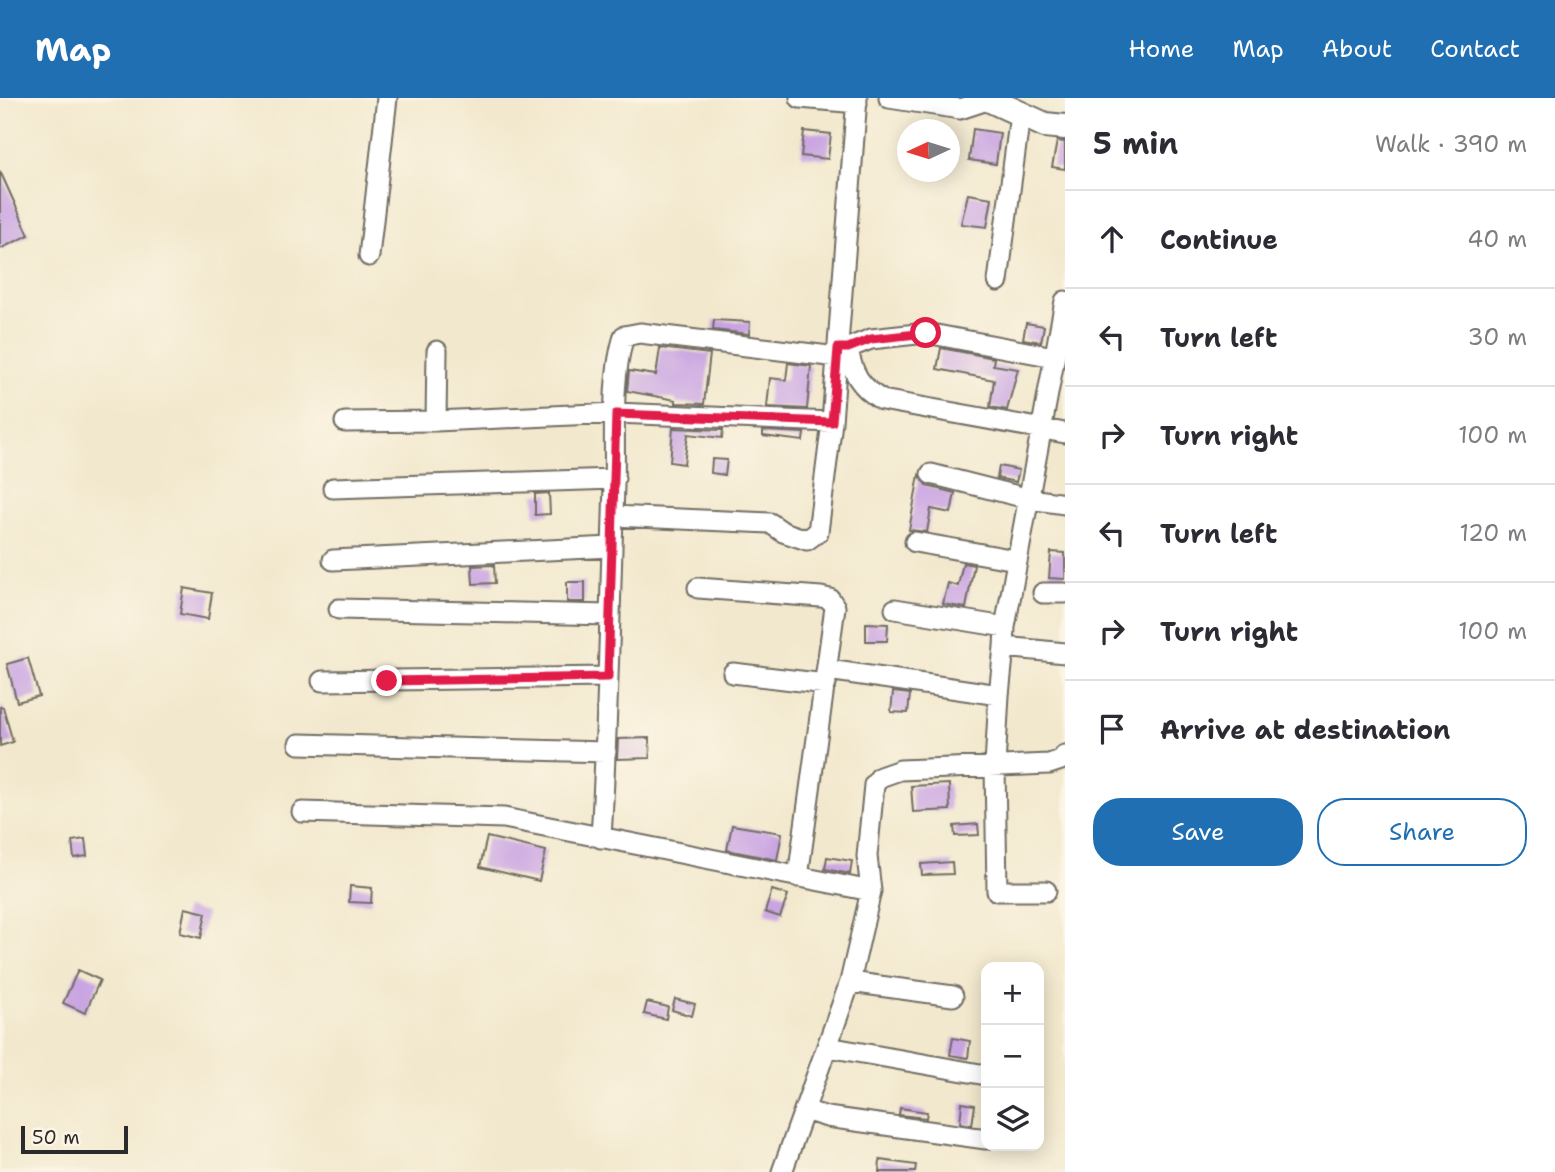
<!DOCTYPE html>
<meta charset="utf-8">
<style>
:root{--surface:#fff;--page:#f7f7f7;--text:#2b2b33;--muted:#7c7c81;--line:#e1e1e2;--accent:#1f6fb2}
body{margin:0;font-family:"Shantell Sans",sans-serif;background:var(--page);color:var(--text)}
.controls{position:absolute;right:21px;bottom:21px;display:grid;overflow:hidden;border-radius:14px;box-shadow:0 4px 18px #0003}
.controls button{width:63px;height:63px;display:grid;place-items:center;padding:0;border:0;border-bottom:2px solid var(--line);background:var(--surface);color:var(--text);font:35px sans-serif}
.compass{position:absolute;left:897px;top:21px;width:63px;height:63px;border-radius:50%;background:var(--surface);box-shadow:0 4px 18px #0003;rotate:266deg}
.scale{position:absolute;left:21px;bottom:18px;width:107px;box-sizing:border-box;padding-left:7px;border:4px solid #2b2b2b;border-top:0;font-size:19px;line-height:24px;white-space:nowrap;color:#2b2b2b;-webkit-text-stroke:5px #fcf5e5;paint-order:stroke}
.stop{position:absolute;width:21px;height:21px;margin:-16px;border:5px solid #e11d48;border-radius:50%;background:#fff}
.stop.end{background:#e11d48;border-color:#fff;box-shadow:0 2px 7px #0008}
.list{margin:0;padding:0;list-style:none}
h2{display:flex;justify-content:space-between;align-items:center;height:91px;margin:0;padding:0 28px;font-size:30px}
h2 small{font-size:23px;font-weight:400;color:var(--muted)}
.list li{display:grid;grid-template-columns:46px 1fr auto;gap:21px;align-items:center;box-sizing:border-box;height:98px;padding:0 28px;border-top:2px solid var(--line)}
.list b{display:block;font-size:26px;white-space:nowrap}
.list em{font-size:23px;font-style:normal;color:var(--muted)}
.actions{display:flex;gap:14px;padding:21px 28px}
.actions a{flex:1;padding:16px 0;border:2px solid var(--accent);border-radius:28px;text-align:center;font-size:24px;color:var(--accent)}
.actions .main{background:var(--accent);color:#fff}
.icon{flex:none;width:38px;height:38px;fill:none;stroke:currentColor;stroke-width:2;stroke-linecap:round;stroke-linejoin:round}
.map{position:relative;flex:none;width:1065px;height:1074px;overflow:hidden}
header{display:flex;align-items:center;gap:42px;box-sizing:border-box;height:98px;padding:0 35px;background:var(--accent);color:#fff}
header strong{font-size:33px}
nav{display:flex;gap:38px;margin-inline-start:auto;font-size:24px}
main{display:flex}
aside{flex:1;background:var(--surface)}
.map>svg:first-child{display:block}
.building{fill:#c9a4e2}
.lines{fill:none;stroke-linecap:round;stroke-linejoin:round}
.minor-casing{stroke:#716d64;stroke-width:23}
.major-casing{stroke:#716d64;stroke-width:28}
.minor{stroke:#fff;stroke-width:19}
.major{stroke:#fff;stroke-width:24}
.route{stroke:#e11d48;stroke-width:9}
</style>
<header>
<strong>Map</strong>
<nav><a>Home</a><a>Map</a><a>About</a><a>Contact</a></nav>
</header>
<main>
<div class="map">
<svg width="1065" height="1074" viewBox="0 0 1065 1074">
<rect width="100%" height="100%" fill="#fcf5e5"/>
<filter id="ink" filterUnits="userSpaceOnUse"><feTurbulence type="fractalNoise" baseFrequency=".0143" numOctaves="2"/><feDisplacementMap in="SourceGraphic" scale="14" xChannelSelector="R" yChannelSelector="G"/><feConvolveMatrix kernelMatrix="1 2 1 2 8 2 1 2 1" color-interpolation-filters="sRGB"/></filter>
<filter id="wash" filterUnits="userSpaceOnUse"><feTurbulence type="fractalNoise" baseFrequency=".00686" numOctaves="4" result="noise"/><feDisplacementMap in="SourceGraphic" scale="28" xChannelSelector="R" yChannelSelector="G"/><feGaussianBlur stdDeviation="1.57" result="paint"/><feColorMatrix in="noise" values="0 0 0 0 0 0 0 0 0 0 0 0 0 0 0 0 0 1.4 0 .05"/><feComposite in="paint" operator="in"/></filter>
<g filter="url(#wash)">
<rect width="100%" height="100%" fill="#f2e8cd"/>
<g id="blocks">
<path class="building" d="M 973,31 L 1000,35 L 996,66 L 969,62 Z
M 804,33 L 831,36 L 828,61 L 801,58 Z
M 1057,43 L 1065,44 L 1065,71 L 1052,69 Z
M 0,73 L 29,137 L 0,151 Z
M 968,96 L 992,100 L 987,129 L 961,126 Z
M 714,222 L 750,224 L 749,236 L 713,232 Z
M 1026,225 L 1044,228 L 1041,244 L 1023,241 Z
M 660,250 L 710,256 L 704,306 L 676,305 L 676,302 L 627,293 L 629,273 L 656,277 Z
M 941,250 L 994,260 L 993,267 L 1018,271 L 1007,312 L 990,309 L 994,282 L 937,271 Z
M 788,265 L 811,268 L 807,311 L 767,309 L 770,280 L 786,282 Z
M 673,330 L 723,332 L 722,340 L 688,336 L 684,366 L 670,364 Z
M 763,333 L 804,335 L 803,343 L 763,338 Z
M 712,361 L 727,362 L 725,377 L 711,375 Z
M 999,368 L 1019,372 L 1016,384 L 997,380 Z
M 919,377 L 927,388 L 955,395 L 951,415 L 931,411 L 927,434 L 909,432 Z
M 549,395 L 550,416 L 535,417 L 535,396 Z
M 1051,454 L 1065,455 L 1065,481 L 1049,480 Z
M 963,465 L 974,467 L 966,510 L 943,506 L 948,485 L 958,488 Z
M 494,467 L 495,485 L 473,486 L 472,468 Z
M 567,484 L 585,484 L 585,504 L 567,504 Z
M 184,490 L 212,495 L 208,521 L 180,516 Z
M 866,525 L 888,526 L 887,543 L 866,543 Z
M 28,560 L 39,598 L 17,604 L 7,566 Z
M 893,594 L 910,596 L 908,615 L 891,614 Z
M 0,609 L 3,609 L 13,644 L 0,648 Z
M 649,640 L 650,660 L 617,661 L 618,641 Z
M 949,686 L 950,712 L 913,714 L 911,688 Z
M 978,726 L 979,737 L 955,738 L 954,728 Z
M 732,727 L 782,735 L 777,762 L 727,752 Z
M 487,739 L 546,753 L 539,783 L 480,769 Z
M 85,741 L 87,758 L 74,760 L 72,743 Z
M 827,759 L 852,763 L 850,776 L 825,771 Z
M 952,764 L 953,776 L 922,777 L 921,766 Z
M 350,788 L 372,790 L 371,805 L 349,804 Z
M 772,792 L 788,797 L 780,819 L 765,814 Z
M 185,810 L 206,815 L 201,840 L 180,835 Z
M 78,872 L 100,882 L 85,915 L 63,905 Z
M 675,901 L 695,906 L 692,918 L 672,912 Z
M 647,904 L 668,909 L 666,921 L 644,916 Z
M 953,940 L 970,943 L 968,960 L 950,957 Z
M 962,1005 L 975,1007 L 972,1027 L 960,1025 Z
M 900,1010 L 927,1014 L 926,1020 L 899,1017 Z
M 880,1062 L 916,1067 L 915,1074 L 879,1074 Z"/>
</g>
</g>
<g filter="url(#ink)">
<use href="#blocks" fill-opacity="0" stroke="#716d64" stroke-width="2"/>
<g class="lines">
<defs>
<path id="minor" d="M 800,0 L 857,5
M 889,0 L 960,11 L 987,2
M 369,158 L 387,0
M 998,183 L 1020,17
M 1065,203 L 1005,529 L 1004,549 L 1065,555
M 838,250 L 848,250 L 871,241 L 926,235 L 1054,259
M 848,250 C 852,275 860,289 882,302 L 1065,335
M 437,253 L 436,323 L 616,315 L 832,324 L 857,0
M 345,324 L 436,323
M 931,376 L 1030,401 L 1065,406
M 333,390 L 615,381
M 613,418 L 770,425 L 783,434 L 807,442 L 818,434 L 832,324
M 915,444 L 1016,462
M 333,462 L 612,449
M 698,490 L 821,499 L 830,501 L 835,509 L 798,779
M 1043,495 L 1065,495
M 339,511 L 610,517
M 895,511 L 1005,529
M 828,572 L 999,597 L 1004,549
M 733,575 L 826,586
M 322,583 L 608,579
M 999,597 L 995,668 L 997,793 L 1046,793
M 299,646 L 606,654
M 302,714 L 504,720 L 871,793
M 601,740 C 608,622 610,505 614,387 C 616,339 610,284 624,238 L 640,235 L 837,259
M 850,884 L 953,898
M 828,949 L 986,977
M 804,1012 L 827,1019 L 986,1041
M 782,1074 L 850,884 L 871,793 L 867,758 L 874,687 L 880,679 L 900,672 L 1049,666 L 1061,662 L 1065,657"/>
<path id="major" d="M 986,0 L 1045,27 L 1065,29"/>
</defs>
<use href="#minor" class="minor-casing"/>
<use href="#major" class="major-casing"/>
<use href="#minor" class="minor"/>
<use href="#major" class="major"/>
</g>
</g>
<g class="lines" filter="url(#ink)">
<path class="route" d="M 387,583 L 608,579 L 616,316 L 832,324 L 838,250 L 848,250 L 871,241 L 926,235"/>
</g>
</svg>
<div class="controls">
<button>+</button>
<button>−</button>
<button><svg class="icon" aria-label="layers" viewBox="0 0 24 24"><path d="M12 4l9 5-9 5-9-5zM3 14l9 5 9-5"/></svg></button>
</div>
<svg class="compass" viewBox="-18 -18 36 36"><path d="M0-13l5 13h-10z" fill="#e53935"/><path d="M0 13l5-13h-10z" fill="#7c7c81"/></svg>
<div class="scale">50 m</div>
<div class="stop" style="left:926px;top:235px"></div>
<div class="stop end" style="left:387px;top:583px"></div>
</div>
<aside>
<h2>5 min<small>Walk · 390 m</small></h2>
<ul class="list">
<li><svg class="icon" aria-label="ahead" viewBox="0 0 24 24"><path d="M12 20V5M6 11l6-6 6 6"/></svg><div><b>Continue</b></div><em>40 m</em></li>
<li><svg class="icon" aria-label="left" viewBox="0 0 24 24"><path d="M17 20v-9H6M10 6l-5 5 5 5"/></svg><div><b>Turn left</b></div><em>30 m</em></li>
<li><svg class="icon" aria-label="right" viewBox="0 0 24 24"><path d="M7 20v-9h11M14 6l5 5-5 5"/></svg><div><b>Turn right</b></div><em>100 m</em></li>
<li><svg class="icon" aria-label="left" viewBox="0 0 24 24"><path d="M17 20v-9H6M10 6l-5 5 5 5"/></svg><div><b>Turn left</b></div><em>120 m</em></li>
<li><svg class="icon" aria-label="right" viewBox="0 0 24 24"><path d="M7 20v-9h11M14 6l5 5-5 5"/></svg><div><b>Turn right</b></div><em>100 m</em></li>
<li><svg class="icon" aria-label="arrive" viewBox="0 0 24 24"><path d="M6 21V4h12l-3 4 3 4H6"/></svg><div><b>Arrive at destination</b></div></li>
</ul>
<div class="actions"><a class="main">Save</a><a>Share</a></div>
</aside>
</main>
